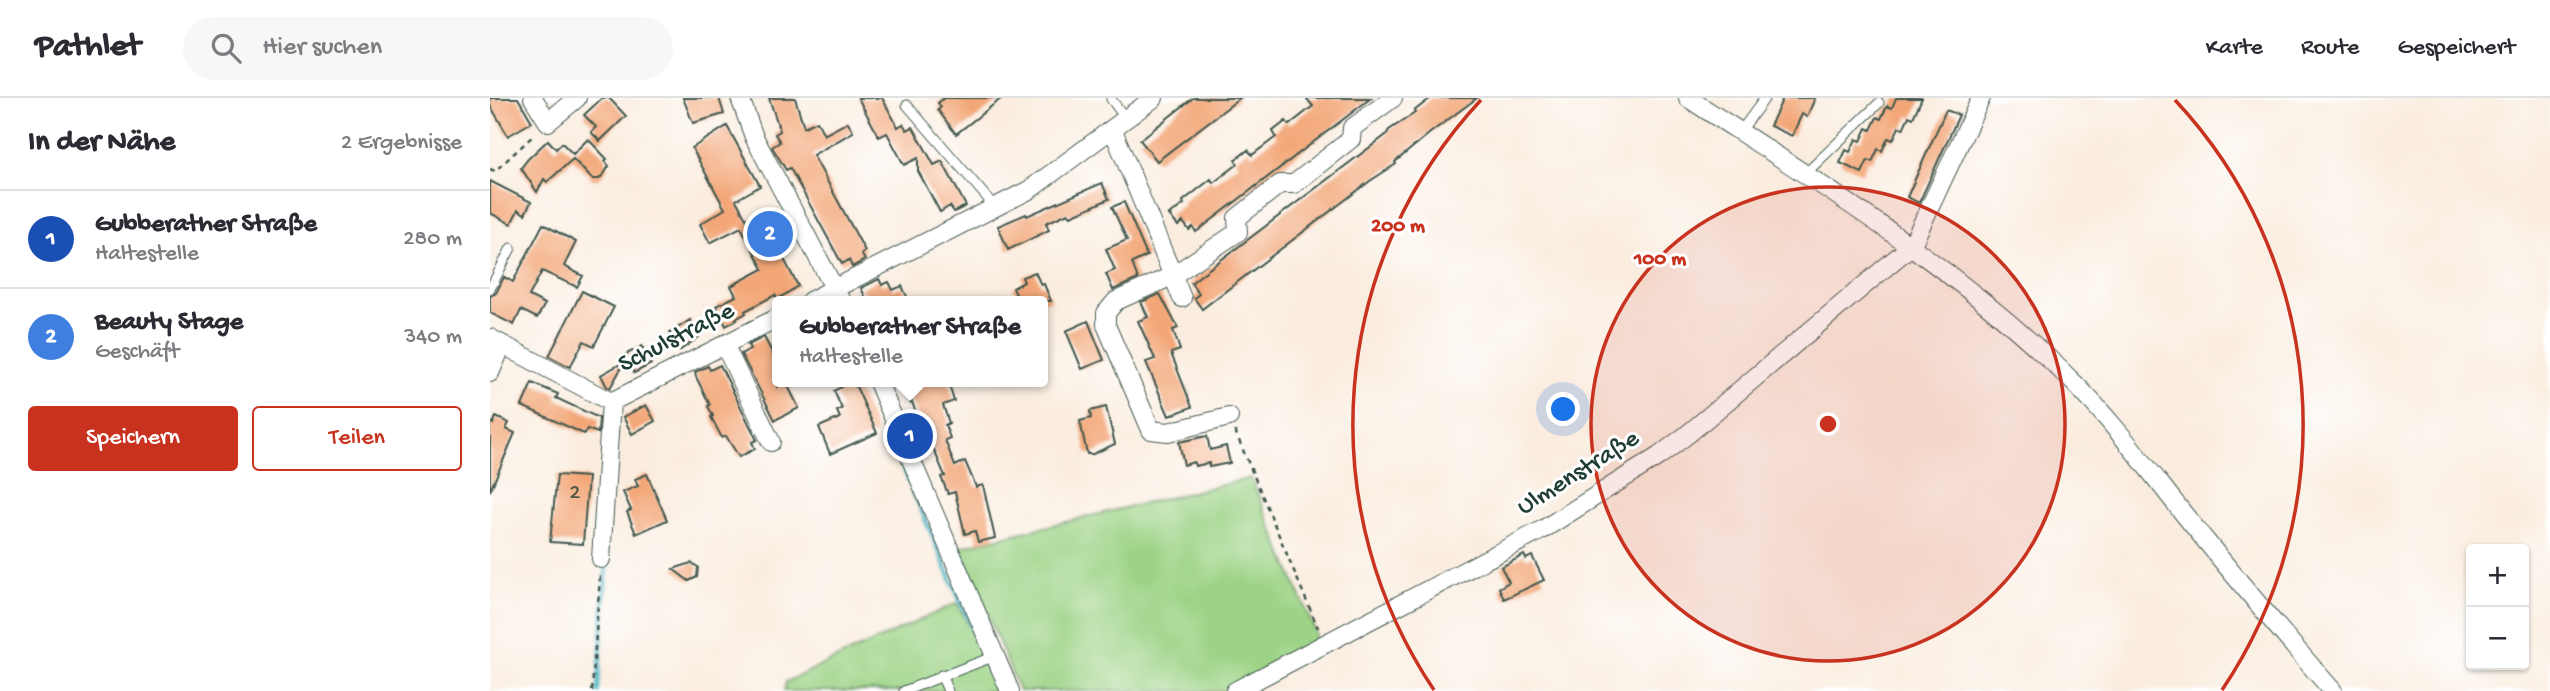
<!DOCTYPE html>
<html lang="de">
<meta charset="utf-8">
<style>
:root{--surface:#fff;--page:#f7f7f7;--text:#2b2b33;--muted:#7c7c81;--line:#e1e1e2;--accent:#c8321e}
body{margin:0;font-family:"Gochi Hand",sans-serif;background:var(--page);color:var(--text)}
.controls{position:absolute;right:21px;bottom:21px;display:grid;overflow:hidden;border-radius:7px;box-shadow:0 2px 5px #0004}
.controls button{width:63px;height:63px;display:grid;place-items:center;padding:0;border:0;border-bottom:2px solid var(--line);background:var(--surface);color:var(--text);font:35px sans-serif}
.you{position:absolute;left:1074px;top:312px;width:24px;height:24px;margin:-18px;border:5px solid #fff;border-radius:50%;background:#1a73e8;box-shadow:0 0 0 10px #1a73e833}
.badge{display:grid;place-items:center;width:46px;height:46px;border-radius:50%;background:var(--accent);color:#fff;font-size:23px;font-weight:700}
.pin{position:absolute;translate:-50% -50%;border:4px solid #fff;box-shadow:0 2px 7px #0006}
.popup{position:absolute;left:282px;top:198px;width:276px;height:91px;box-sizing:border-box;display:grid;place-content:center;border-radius:7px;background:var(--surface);filter:drop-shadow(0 2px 5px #0005);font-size:23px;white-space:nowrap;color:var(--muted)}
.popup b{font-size:26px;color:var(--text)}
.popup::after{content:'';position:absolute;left:50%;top:100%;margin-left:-14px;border:14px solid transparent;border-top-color:var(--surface)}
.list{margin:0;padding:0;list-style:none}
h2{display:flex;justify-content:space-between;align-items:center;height:91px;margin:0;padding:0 28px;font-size:30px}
h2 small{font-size:23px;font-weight:400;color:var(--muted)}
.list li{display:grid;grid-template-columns:46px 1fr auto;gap:21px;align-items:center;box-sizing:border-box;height:98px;padding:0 28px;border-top:2px solid var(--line)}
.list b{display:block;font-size:26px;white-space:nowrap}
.list p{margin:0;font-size:23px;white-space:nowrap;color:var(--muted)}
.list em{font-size:23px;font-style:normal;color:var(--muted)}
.actions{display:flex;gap:14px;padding:21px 28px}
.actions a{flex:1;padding:16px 0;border:2px solid var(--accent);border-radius:7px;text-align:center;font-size:24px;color:var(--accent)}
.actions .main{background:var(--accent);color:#fff}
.icon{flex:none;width:38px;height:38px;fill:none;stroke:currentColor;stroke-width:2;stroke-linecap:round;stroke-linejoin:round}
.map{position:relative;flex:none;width:2060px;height:593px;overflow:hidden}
header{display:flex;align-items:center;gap:42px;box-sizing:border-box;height:98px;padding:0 35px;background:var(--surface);border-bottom:2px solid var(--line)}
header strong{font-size:33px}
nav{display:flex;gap:38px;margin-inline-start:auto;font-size:24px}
.search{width:490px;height:63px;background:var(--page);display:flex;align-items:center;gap:18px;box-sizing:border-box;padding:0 24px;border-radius:38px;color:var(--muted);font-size:26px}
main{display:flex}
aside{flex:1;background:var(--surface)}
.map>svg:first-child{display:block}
.green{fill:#9cd385;stroke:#5e885c;stroke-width:2}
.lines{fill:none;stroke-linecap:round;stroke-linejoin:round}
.stream{stroke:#47b4c3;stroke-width:4.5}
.building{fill:#f3a778}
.service-casing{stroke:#40574e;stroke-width:11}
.minor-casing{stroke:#40574e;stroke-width:20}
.path{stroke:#40574e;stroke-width:2.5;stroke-dasharray:5 5;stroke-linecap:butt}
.service{stroke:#fff;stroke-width:9}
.minor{stroke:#fff;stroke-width:18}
.ring{fill:none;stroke:#c8321e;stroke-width:3.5}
.labels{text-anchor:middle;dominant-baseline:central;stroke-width:6;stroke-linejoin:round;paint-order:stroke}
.number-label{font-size:23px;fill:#545845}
.street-label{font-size:26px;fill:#1f3d34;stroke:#fff}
.centre{fill:#c8321e;stroke:#fff;stroke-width:3.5}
.ring-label{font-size:21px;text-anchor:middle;font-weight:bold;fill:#c8321e;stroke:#fff;stroke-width:6;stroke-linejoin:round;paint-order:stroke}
</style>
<header>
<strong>Pathlet</strong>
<div class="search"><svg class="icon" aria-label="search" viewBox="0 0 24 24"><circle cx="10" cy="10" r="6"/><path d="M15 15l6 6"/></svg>Hier suchen</div>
<nav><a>Karte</a><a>Route</a><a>Gespeichert</a></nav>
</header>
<main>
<aside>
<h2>In der Nähe<small>2 Ergebnisse</small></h2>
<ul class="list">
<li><span class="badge" style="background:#1a4fb4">1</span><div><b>Gubberather Straße</b><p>Haltestelle</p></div><em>280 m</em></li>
<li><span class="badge" style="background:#3f7fe0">2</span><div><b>Beauty Stage</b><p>Geschäft</p></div><em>340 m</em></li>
</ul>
<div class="actions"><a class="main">Speichern</a><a>Teilen</a></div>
</aside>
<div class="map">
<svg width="2060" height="593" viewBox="0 0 2060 593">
<rect width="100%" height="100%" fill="#fff"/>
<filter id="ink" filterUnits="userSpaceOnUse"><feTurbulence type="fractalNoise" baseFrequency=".0143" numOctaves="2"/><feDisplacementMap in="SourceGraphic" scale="14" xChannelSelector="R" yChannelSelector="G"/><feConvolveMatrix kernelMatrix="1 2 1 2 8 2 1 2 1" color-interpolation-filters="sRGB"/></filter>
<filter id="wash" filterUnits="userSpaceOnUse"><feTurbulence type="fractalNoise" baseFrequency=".00686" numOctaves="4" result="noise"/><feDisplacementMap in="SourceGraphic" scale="28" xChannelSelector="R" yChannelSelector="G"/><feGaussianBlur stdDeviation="1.57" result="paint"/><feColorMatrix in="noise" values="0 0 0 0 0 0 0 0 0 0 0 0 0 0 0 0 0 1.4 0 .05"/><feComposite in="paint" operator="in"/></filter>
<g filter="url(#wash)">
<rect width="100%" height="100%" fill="#faeddf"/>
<path class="green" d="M 761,380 L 826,535 L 824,546 L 734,593 L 529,593 L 470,449 Z
M 467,505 L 512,593 L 294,593 L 296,584 Z"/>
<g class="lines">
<path class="stream" d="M 376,284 L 492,553
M 499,571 L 509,593
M 108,593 L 117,461"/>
</g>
<g id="blocks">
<path class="building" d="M 0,0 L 28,0 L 42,24 L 18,38 L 0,7 Z
M 112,0 L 119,0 L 136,18 L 110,43 L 101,34 L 106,29 L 94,17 Z
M 193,0 L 229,0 L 234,16 L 203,25 Z
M 279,0 L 305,0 L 314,29 L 327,23 L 334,37 L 358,24 L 363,34 L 323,57 L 375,153 L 371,156 L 375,162 L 362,169 L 359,162 L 352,166 L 300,70 L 296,72 L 290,62 L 282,49 L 290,44 L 285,36 L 290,33 Z
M 368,0 L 392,0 L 408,29 L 413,26 L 417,32 L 423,29 L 444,67 L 452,63 L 476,108 L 464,114 L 460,108 L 450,114 L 428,73 L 428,60 L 414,67 L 397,35 L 389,39 Z
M 454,0 L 512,0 L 466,36 L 448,12 L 451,9 L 448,5 Z
M 703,0 L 750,0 L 667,63 L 650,42 Z
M 816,0 L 881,0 L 706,134 L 703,129 L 699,132 L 693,124 L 688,128 L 679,117 L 694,106 L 693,103 L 721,81 L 723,85 L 748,66 L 745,62 L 758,52 L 762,57 L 786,39 L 783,33 L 796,23 L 799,27 L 823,8 Z
M 941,0 L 987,0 L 940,35 L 905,64 L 906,66 L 880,83 L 712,211 L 704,200 L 709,196 L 701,185 L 707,180 L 896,37 L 899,32 L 925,15 L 924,13 Z
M 1293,0 L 1325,0 L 1317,19 L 1312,16 L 1302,38 L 1280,28 Z
M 1406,0 L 1432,0 L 1423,20 L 1419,18 L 1413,31 L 1409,29 L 1403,42 L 1398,40 L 1392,53 L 1388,51 L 1382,64 L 1378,62 L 1372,75 L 1350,65 L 1356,52 L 1360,54 L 1366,41 L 1371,43 L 1377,30 L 1381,32 L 1387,19 L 1391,21 L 1397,8 L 1402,10 Z
M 1456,12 L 1469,17 L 1429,105 L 1417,99 Z
M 237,28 L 270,88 L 246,102 L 258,124 L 271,117 L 308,188 L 288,201 L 285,197 L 255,213 L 256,215 L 246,221 L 247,222 L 236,228 L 226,208 L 246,198 L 241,188 L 273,171 L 251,129 L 220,145 L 210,126 L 235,111 L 202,50 Z
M 98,41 L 117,61 L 115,63 L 119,68 L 114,76 L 109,81 L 102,81 L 83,61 L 57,84 L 54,81 L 47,94 L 31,70 L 38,61 L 58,42 L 66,51 L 72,45 L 83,56 Z
M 0,83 L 41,104 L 35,116 L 28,112 L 21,126 L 0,115 Z
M 612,85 L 619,101 L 581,118 L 578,115 L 556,125 L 559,132 L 518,152 L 508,128 L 536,116 L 537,118 Z
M 634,104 L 657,158 L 642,165 L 648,181 L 623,192 L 616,176 L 625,172 L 616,151 L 637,142 L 622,109 Z
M 53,126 L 86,144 L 74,168 L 93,178 L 87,189 L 52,173 L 39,198 L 55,206 L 47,220 L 31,212 L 24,227 L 0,215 L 0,198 L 6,195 L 14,179 L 23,184 Z
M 545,174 L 551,187 L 554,186 L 561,203 L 529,203 L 523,190 L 534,184 L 532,179 Z
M 389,181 L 392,187 L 399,184 L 403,192 L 412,188 L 419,203 L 377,203 L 371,190 Z
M 92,193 L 124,209 L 104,248 L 94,243 L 80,269 L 59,258 Z
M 670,196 L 688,230 L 683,232 L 690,252 L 681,255 L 702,309 L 679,318 L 656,264 L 665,261 L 648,223 L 658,219 L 651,204 Z
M 200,222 L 209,239 L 189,253 L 180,235 Z
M 598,223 L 614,262 L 592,271 L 576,233 Z
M 274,239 L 287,264 L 287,289 L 296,284 L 309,310 L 285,322 L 251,256 L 260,251 L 258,247 Z
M 152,248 L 161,266 L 144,275 L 142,270 L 137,273 L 133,267 L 120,290 L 117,289 L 111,277 L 132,265 L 129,260 Z
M 230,267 L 267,342 L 262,344 L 265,351 L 249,359 L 236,338 L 232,340 L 221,319 L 223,318 L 218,308 L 220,307 L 206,279 L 205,274 L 218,268 L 220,272 Z
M 349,284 L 364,284 L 387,335 L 340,356 L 329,329 L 350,320 L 347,313 L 352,311 L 344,293 L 351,289 Z
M 410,284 L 458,284 L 464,303 L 453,307 L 459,325 L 455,327 L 460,340 L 455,342 L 465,368 L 475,363 L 486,389 L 493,387 L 505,440 L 488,444 L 485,433 L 475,436 L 465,394 L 458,396 L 451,379 L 455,378 L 442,347 L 439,349 L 422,304 L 420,305 Z
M 42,285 L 68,296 L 66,300 L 109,320 L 108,335 L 97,331 L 94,336 L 32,308 Z
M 156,307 L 165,323 L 142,336 L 133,319 Z
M 616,309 L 625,346 L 603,356 L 597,356 L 590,323 L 601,320 L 600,313 Z
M 6,319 L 19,325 L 16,331 L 25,335 L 0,393 L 0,324 L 3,326 Z
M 717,338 L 720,352 L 736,348 L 740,365 L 719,369 L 719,365 L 705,368 L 704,364 L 694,367 L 689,344 Z
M 157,376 L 177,422 L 146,436 L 137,414 L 141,412 L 133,394 L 148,388 L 145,381 Z
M 67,377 L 98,379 L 93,446 L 60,444 Z
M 1034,457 L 1036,461 L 1042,458 L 1054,482 L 1014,501 L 1009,490 L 1019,484 L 1011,469 Z
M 201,465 L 208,469 L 207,479 L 199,483 L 183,471 Z"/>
</g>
</g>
<g filter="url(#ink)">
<use href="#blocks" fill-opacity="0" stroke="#40574e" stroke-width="2"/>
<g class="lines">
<defs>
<path id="service" d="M 621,1 L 636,21
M 417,7 L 505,109
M 1250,34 L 1275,0
M 1315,76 L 1389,5
M 0,191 L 21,150
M 451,577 L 458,593
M 414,593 L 505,558"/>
<path id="minor" d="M 43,0 L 58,24 L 87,0
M 250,0 L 264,39 L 351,203
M 1198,0 C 1333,88 1470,171 1584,285 C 1624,325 1658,371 1693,415 C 1742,475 1791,535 1843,593
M 623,32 L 692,200
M 320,203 L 539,92 L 664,0
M 0,240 L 121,304 L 287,220
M 234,246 L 281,344
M 0,275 L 12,247
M 388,284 L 520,593
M 739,319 L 678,334 L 661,332 L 616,227 L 616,215 L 626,203 L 682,178 L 748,134 L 747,120 L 790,86 L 804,86 L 861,41 L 862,30 L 903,0
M 111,461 L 121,304
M 745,593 L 1052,432 L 1169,358 L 1198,336 L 1422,147 L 1491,0"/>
</defs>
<use href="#service" class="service-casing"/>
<use href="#minor" class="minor-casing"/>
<path class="path" d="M 0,71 L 5,73 L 45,36
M 745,333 L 828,530
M 102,593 L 110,478"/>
<use href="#service" class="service"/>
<use href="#minor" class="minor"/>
</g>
</g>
<circle cx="1338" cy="326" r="237" fill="#c8321e" fill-opacity=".12"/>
<g class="ring">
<circle cx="1338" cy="326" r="237"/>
<path d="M944 592A475 475 0 0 1 991 2M1685 2A475 475 0 0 1 1732 592"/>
</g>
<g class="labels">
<g class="number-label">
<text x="85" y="395">2</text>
</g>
<g class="street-label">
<text transform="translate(187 241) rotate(-27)">Schulstraße</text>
<text transform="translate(1089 376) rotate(-32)">Ulmenstraße</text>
</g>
</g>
<circle cx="1338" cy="326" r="10" class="centre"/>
<g class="ring-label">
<text x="908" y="133">200 m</text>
<text x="1170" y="166">100 m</text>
</g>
</svg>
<div class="controls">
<button>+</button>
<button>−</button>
</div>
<div class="you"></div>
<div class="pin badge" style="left:420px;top:338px;background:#1a4fb4">1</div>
<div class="popup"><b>Gubberather Straße</b>Haltestelle</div>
<div class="pin badge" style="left:280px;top:136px;background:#3f7fe0">2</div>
</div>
</main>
